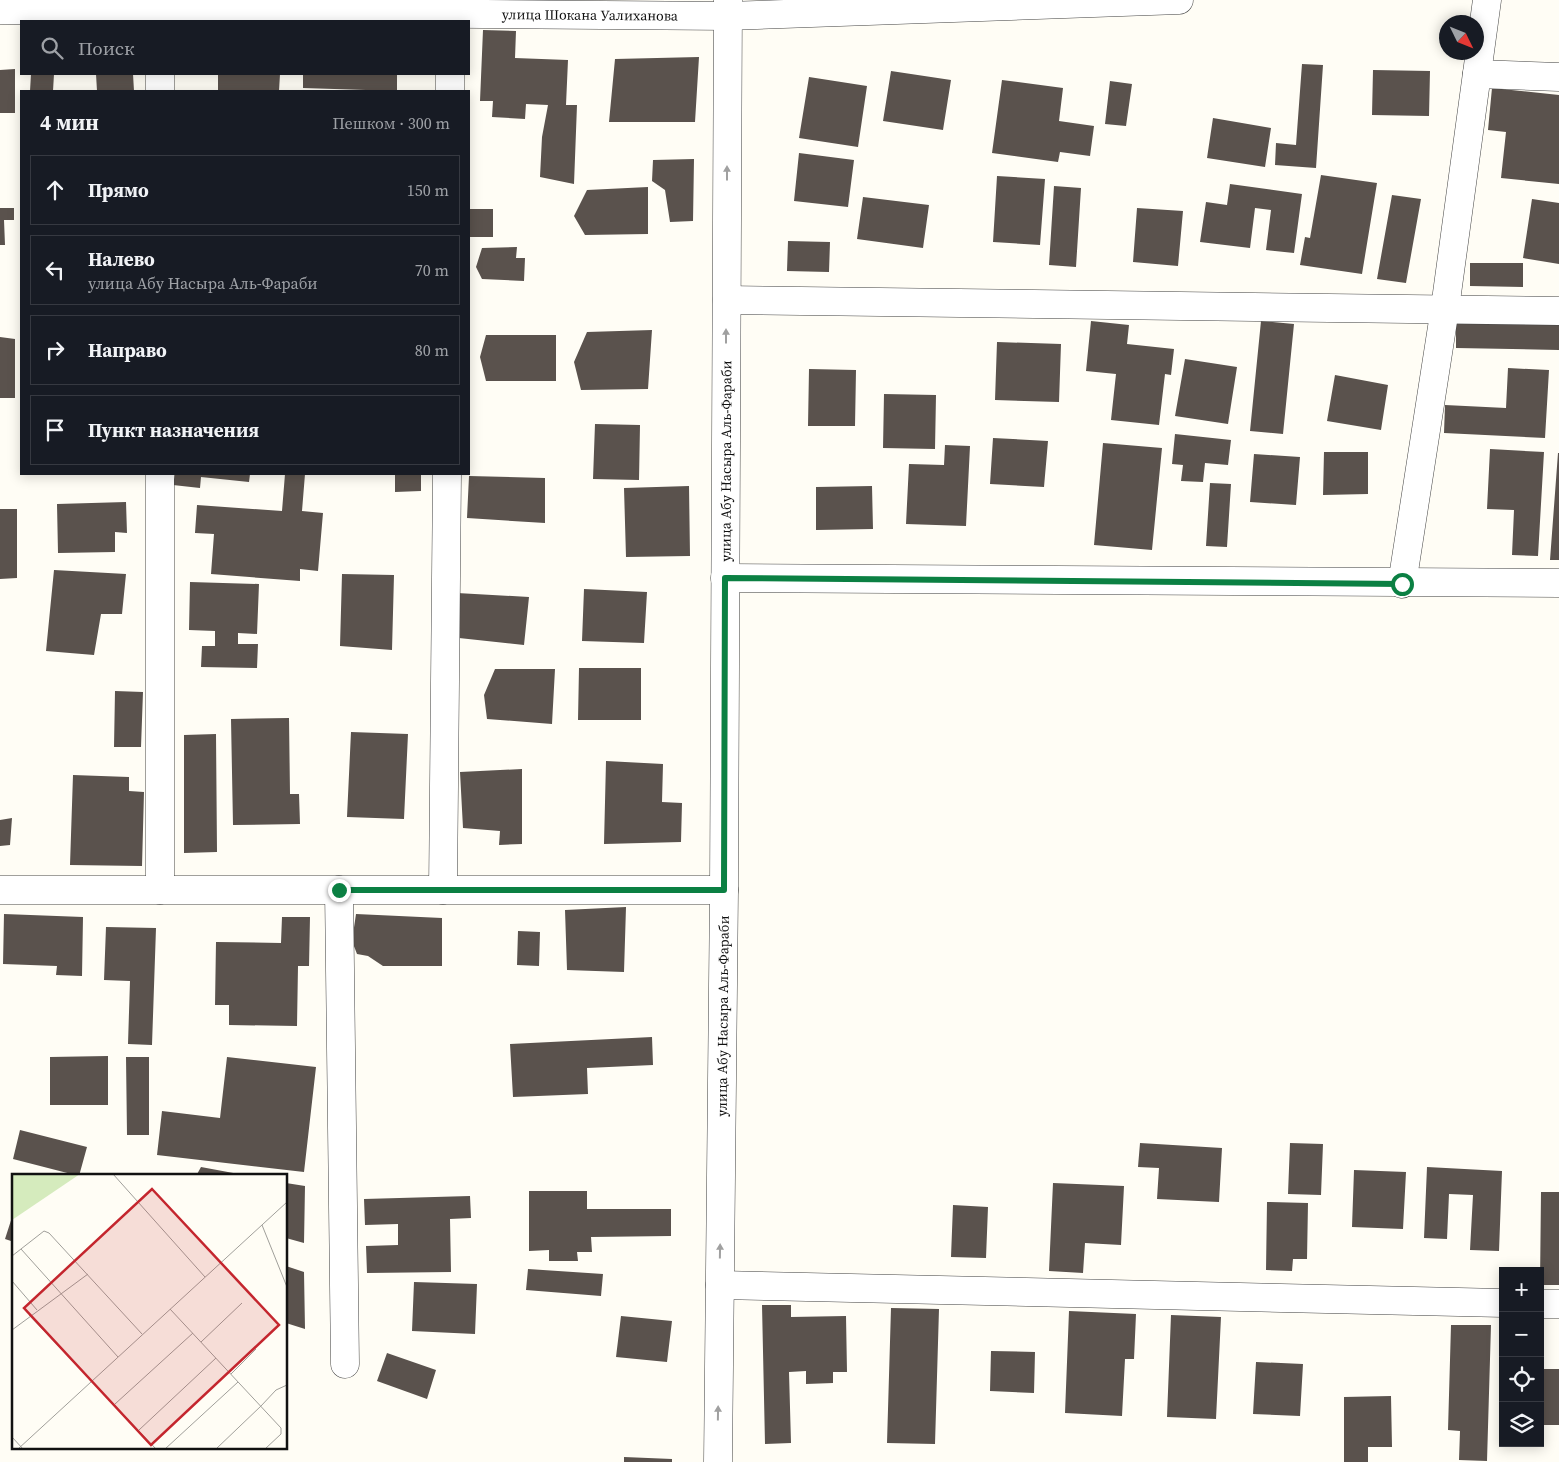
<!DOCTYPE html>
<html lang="ru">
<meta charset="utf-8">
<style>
:root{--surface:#171b24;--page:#20242c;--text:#f1f3f6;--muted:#9ea1a6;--line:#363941}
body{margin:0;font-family:"Source Serif 4",serif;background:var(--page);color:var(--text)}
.controls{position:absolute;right:15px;bottom:15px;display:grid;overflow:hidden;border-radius:0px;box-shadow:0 2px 12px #0003}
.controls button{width:45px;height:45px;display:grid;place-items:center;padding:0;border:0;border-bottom:1px solid var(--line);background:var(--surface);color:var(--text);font:25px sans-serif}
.compass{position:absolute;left:1439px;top:15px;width:45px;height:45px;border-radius:50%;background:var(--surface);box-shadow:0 2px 12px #0003;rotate:133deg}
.stop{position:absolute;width:15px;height:15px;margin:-11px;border:4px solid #0b8043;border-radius:50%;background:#fff}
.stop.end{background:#0b8043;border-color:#fff;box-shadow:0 1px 5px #0008}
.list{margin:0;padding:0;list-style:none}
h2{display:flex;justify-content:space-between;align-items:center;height:65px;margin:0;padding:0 20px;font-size:21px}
h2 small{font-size:16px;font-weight:400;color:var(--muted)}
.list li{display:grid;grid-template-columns:32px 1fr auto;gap:15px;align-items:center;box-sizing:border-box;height:70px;margin:0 10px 10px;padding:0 10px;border:1px solid var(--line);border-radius:0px}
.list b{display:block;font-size:19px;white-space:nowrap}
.list p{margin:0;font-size:16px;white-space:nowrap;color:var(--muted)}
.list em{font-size:16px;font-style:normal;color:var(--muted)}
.icon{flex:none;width:28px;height:28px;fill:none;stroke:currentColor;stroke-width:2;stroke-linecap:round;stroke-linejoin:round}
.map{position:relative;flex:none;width:1559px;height:1462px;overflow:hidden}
.search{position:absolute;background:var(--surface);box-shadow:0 2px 12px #0003;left:20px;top:20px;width:450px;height:55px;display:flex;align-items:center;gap:12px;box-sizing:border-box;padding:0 18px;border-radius:0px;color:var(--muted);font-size:19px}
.panel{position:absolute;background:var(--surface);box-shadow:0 2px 12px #0003;left:20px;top:90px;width:450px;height:385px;border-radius:0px}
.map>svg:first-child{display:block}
.building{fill:#5a524d}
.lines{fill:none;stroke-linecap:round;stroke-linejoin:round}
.minor-casing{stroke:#444;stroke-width:29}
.minor{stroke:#fff;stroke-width:28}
.oneway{fill:#a0a0a0}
.route{stroke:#0b8043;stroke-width:6}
.labels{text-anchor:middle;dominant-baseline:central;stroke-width:5;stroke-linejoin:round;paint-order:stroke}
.street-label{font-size:14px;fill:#111;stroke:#fff}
.inset-road{fill:none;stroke:#a09f9a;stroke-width:1}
.view{fill:#c4262e;fill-opacity:0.15;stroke:#c4262e;stroke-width:2.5}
.inset-edge{fill:none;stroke:#111;stroke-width:2.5}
</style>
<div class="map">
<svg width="1559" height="1462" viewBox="0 0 1559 1462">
<rect width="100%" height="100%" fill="#fffdf5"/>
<path class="building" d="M 483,30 L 516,31 L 515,58 L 568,60 L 566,105 L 577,105 L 574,184 L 540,177 L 542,137 L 548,105 L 526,104 L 525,119 L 492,117 L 493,101 L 480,101 Z
M 699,57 L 695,122 L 609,122 L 615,59 Z
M 1302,64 L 1323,65 L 1316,168 L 1275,165 L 1276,143 L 1296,145 Z
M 15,69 L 15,113 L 0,113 L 0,70 Z
M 1373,70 L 1430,71 L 1429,116 L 1372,115 Z
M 891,71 L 951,80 L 943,130 L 883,121 Z
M 31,74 L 54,74 L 53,91 L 30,91 Z
M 96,74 L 133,74 L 134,91 L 97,91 Z
M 218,74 L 280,74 L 279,91 L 218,91 Z
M 303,74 L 397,74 L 397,91 L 303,88 Z
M 809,77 L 867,86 L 858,147 L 799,138 Z
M 1002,80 L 1063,88 L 1059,121 L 1094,126 L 1090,156 L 1060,152 L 1058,162 L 992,153 Z
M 1110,81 L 1132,84 L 1126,126 L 1105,124 Z
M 1492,88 L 1559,95 L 1559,184 L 1501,178 L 1506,132 L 1488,130 Z
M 1213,118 L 1271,128 L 1265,167 L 1207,158 Z
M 799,153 L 854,160 L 848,207 L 794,201 Z
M 694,159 L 693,221 L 670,222 L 665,190 L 652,181 L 653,160 Z
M 1321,175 L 1377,183 L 1362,274 L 1300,265 L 1305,237 L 1310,238 Z
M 997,176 L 1045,179 L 1040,245 L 993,242 Z
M 1230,184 L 1302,194 L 1294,253 L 1266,250 L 1271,210 L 1255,208 L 1250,248 L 1200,242 L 1206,202 L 1227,205 Z
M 1054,186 L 1081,188 L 1076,267 L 1049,265 Z
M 648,187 L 648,234 L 585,235 L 574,216 L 587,190 Z
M 1392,195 L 1421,199 L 1406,283 L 1377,279 Z
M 863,197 L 929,205 L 923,248 L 857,239 Z
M 1532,199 L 1559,203 L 1559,264 L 1523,258 Z
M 0,208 L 14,208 L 14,220 L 4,220 L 5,245 L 0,245 Z
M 1137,208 L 1183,211 L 1178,266 L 1133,262 Z
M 469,209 L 493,209 L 493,237 L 469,237 Z
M 788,241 L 830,242 L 829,272 L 787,271 Z
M 517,247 L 516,258 L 525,258 L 524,281 L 482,279 L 476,267 L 482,248 Z
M 1470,263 L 1523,263 L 1523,287 L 1470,286 Z
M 1091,321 L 1129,325 L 1127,344 L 1174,349 L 1171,375 L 1165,374 L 1159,425 L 1111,420 L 1116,374 L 1086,371 Z
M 1261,321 L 1294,324 L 1283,434 L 1250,431 Z
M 1456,323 L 1559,324 L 1559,350 L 1456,348 Z
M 652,330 L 648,389 L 581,390 L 574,362 L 587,332 Z
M 486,335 L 556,335 L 556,381 L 486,381 L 480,357 Z
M 0,337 L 15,339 L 15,398 L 0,398 Z
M 997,342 L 1061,344 L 1059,402 L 995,400 Z
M 1185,359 L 1237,367 L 1228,424 L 1175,416 Z
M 1508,368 L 1549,370 L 1545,438 L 1444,433 L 1445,405 L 1506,408 Z
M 809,369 L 856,370 L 855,426 L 808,426 Z
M 1335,375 L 1388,385 L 1381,430 L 1327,421 Z
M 884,394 L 936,395 L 935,449 L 883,448 Z
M 595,424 L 640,425 L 639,480 L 593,479 Z
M 1175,434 L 1231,440 L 1228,465 L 1205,463 L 1203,482 L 1181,481 L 1183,465 L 1172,464 Z
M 993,438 L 1048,441 L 1044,487 L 990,484 Z
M 1103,443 L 1162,448 L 1152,550 L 1094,545 Z
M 945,445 L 970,446 L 966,526 L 906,524 L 909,464 L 944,465 Z
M 1490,449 L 1544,452 L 1538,556 L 1512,555 L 1514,510 L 1487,509 Z
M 1324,452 L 1368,452 L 1368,494 L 1323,495 Z
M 1558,453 L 1559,453 L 1559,560 L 1550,560 Z
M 1254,454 L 1300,457 L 1296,505 L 1250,502 Z
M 175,474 L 250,474 L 249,482 L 201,477 L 200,488 L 173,485 Z
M 285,474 L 305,474 L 302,511 L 323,513 L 318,571 L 300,569 L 300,581 L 211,574 L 214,534 L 195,533 L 197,505 L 282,511 Z
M 395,474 L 421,474 L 421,491 L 395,492 Z
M 469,476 L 545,478 L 545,523 L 467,518 Z
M 1210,483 L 1231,484 L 1227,547 L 1206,546 Z
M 689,486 L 690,556 L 626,557 L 624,488 Z
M 872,486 L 873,529 L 816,530 L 816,487 Z
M 126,502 L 127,533 L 115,532 L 115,552 L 58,553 L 57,504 Z
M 0,509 L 17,509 L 17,578 L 0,579 Z
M 54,570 L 126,574 L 122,614 L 101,614 L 94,655 L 46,651 Z
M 342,574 L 394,575 L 392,650 L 340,646 Z
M 190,582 L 259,584 L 257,634 L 238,633 L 238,644 L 258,644 L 257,668 L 201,667 L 202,646 L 215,646 L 215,631 L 189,630 Z
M 584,589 L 647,592 L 644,643 L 582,641 Z
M 457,593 L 529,597 L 524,645 L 459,638 Z
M 579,668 L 641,668 L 641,720 L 578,720 Z
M 495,669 L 555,669 L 552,724 L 487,719 L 484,695 Z
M 115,691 L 143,692 L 141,747 L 114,747 Z
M 289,718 L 290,794 L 299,794 L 300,824 L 233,825 L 231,719 Z
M 351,732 L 408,734 L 404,819 L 347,817 Z
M 216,734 L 217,852 L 184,853 L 184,735 Z
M 606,761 L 663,764 L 662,802 L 682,803 L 681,842 L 604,844 Z
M 522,769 L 522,844 L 499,845 L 500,831 L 463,828 L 460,772 Z
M 73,775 L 129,777 L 129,791 L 144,792 L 142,866 L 70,865 Z
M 12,818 L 10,845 L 0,846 L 0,820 Z
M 626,907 L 624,972 L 567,970 L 565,910 Z
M 4,914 L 83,917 L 82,976 L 56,975 L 57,966 L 3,964 Z
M 356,914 L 442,918 L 442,966 L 383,966 L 368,956 L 357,954 L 352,941 Z
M 282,917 L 310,917 L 309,966 L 298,966 L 297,1026 L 229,1025 L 229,1005 L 215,1005 L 216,942 L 281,943 Z
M 106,927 L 156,928 L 152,1045 L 128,1044 L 130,981 L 104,980 Z
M 518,931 L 540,932 L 539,966 L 517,965 Z
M 652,1037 L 653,1065 L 587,1068 L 588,1094 L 513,1097 L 510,1044 Z
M 108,1056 L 108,1105 L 50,1105 L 50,1057 Z
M 126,1057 L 149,1057 L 149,1135 L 127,1135 Z
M 227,1057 L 316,1067 L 304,1172 L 157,1155 L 162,1111 L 220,1118 Z
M 20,1130 L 87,1147 L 79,1176 L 13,1159 Z
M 1140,1143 L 1222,1148 L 1219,1202 L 1157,1199 L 1159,1168 L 1138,1167 Z
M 1290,1143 L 1323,1144 L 1321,1195 L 1288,1194 Z
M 201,1167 L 244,1175 L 244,1176 L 196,1176 Z
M 1427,1167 L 1502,1171 L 1499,1251 L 1470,1250 L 1473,1195 L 1449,1194 L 1447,1239 L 1424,1238 Z
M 1354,1170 L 1406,1172 L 1403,1229 L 1352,1227 Z
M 286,1183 L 305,1186 L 304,1243 L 286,1238 Z
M 1053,1183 L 1124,1186 L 1121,1245 L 1085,1243 L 1083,1273 L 1049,1271 Z
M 529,1191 L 587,1191 L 587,1209 L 671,1209 L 671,1236 L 591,1237 L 592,1252 L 577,1252 L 578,1261 L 549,1261 L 549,1250 L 529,1251 Z
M 1541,1192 L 1559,1192 L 1559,1285 L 1540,1285 Z
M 470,1196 L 471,1218 L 450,1219 L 451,1272 L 367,1273 L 366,1246 L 398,1245 L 398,1224 L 365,1225 L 364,1199 Z
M 1267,1202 L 1308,1203 L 1307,1259 L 1293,1259 L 1292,1271 L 1266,1270 Z
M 953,1205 L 988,1207 L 986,1258 L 951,1257 Z
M 14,1211 L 14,1242 L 5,1239 Z
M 286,1266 L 304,1272 L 305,1329 L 286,1323 Z
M 528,1269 L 603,1274 L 601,1296 L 526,1290 Z
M 414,1282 L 477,1284 L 475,1334 L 412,1331 Z
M 762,1305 L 791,1305 L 791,1317 L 846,1316 L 847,1372 L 833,1372 L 833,1383 L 806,1384 L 806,1371 L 789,1372 L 791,1443 L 765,1444 Z
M 891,1308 L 939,1309 L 935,1444 L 887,1443 Z
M 1069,1311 L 1136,1314 L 1134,1359 L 1125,1359 L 1122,1416 L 1065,1413 Z
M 1171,1315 L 1221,1317 L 1216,1419 L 1167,1417 Z
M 621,1316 L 672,1321 L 667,1362 L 616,1357 Z
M 1451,1325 L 1491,1325 L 1487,1461 L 1459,1460 L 1460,1431 L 1448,1430 Z
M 991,1351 L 1035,1352 L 1034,1393 L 990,1391 Z
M 387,1353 L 436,1370 L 427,1399 L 377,1381 Z
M 1256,1362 L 1303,1364 L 1300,1416 L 1253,1414 Z
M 1540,1369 L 1559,1369 L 1559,1425 L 1540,1425 Z
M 1391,1396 L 1392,1447 L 1368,1447 L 1368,1462 L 1344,1462 L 1344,1397 Z
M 624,1457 L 672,1459 L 672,1462 L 624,1462 Z"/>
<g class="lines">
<defs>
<g id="minor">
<path id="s1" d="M 0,10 L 728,16 L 1179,0"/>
<path d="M 1477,74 L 1559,77"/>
<path d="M 160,91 L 160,74"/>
<path d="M 450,91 L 450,74"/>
<path d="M 727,300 L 1559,311"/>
<path d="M 725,578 L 1559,583"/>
<path d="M 1402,584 L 1445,308 L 1487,0"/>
<path d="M 0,890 L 724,890"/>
<path d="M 160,890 L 160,474"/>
<path d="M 339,890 L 345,1364"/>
<path d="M 443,890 L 447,474"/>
<path d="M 720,1285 L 1503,1303"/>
<path d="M 1540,1304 L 1559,1304"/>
<path id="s2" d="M 718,1462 L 724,890 L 728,0"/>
</g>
</defs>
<use href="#minor" class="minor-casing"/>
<use href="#minor" class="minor"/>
</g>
<defs><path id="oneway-solid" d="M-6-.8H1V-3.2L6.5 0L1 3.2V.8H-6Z" transform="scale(1.25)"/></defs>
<g class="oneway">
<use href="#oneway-solid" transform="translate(727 173) rotate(-90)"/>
<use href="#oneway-solid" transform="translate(726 336) rotate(-90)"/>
<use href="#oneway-solid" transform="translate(720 1251) rotate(-89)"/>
<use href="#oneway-solid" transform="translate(718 1413) rotate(-89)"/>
</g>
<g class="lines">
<path class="route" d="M 339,890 L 724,890 L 725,578 L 1402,584"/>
</g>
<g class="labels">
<g class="street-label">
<text stroke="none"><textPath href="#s1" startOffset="590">улица Шокана Уалиханова</textPath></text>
<text stroke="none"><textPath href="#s2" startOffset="1001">улица Абу Насыра Аль-Фараби</textPath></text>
<text stroke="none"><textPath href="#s2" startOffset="446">улица Абу Насыра Аль-Фараби</textPath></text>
</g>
</g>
<g transform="translate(12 1174)">
<rect width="275" height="275" fill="#fffdf5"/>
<path d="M 0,0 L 68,0 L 0,46 Z" fill="#d5ebbd"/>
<path class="inset-road" d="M 101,0 L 193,103M 250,51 L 275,113M 9,75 L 106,183M 0,82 L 32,57 L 37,59 L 130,160M 0,107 L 25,136M 158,135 L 269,254 L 269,260 L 253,275M 17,141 L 144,275M 0,156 L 76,100M 189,168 L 230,129M 219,200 L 244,175M 103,230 L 181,159M 249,232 L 264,216 L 275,211M 127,256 L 204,184M 0,263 L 11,275M 6,275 L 275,28M 153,275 L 226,208M 204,275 L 249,232"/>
<path class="view" d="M 140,15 L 267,151 L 139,271 L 12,134 Z"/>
<rect width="275" height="275" class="inset-edge"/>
</g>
</svg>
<div class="controls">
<button>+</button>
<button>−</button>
<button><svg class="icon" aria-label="locate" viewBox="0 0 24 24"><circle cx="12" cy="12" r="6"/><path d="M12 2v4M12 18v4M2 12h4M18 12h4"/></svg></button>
<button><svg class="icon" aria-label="layers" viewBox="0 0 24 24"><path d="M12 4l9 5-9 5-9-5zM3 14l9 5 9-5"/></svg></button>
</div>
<svg class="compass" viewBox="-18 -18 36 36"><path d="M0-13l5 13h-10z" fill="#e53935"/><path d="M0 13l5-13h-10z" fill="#9ea1a6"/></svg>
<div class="stop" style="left:1402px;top:584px"></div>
<div class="stop end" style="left:339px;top:890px"></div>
<div class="search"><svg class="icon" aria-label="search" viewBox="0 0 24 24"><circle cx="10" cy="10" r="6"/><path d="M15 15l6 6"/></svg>Поиск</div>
<section class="panel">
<h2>4 мин<small>Пешком · 300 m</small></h2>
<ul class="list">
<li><svg class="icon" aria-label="ahead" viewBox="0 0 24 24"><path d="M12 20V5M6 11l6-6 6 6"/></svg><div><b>Прямо</b></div><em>150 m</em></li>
<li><svg class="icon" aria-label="left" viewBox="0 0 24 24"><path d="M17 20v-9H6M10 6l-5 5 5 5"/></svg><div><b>Налево</b><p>улица Абу Насыра Аль-Фараби</p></div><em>70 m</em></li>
<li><svg class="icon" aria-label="right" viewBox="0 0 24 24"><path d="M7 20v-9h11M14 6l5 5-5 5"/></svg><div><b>Направо</b></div><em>80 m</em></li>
<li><svg class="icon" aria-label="arrive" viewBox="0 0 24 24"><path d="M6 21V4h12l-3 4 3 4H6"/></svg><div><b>Пункт назначения</b></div></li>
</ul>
</section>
</div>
